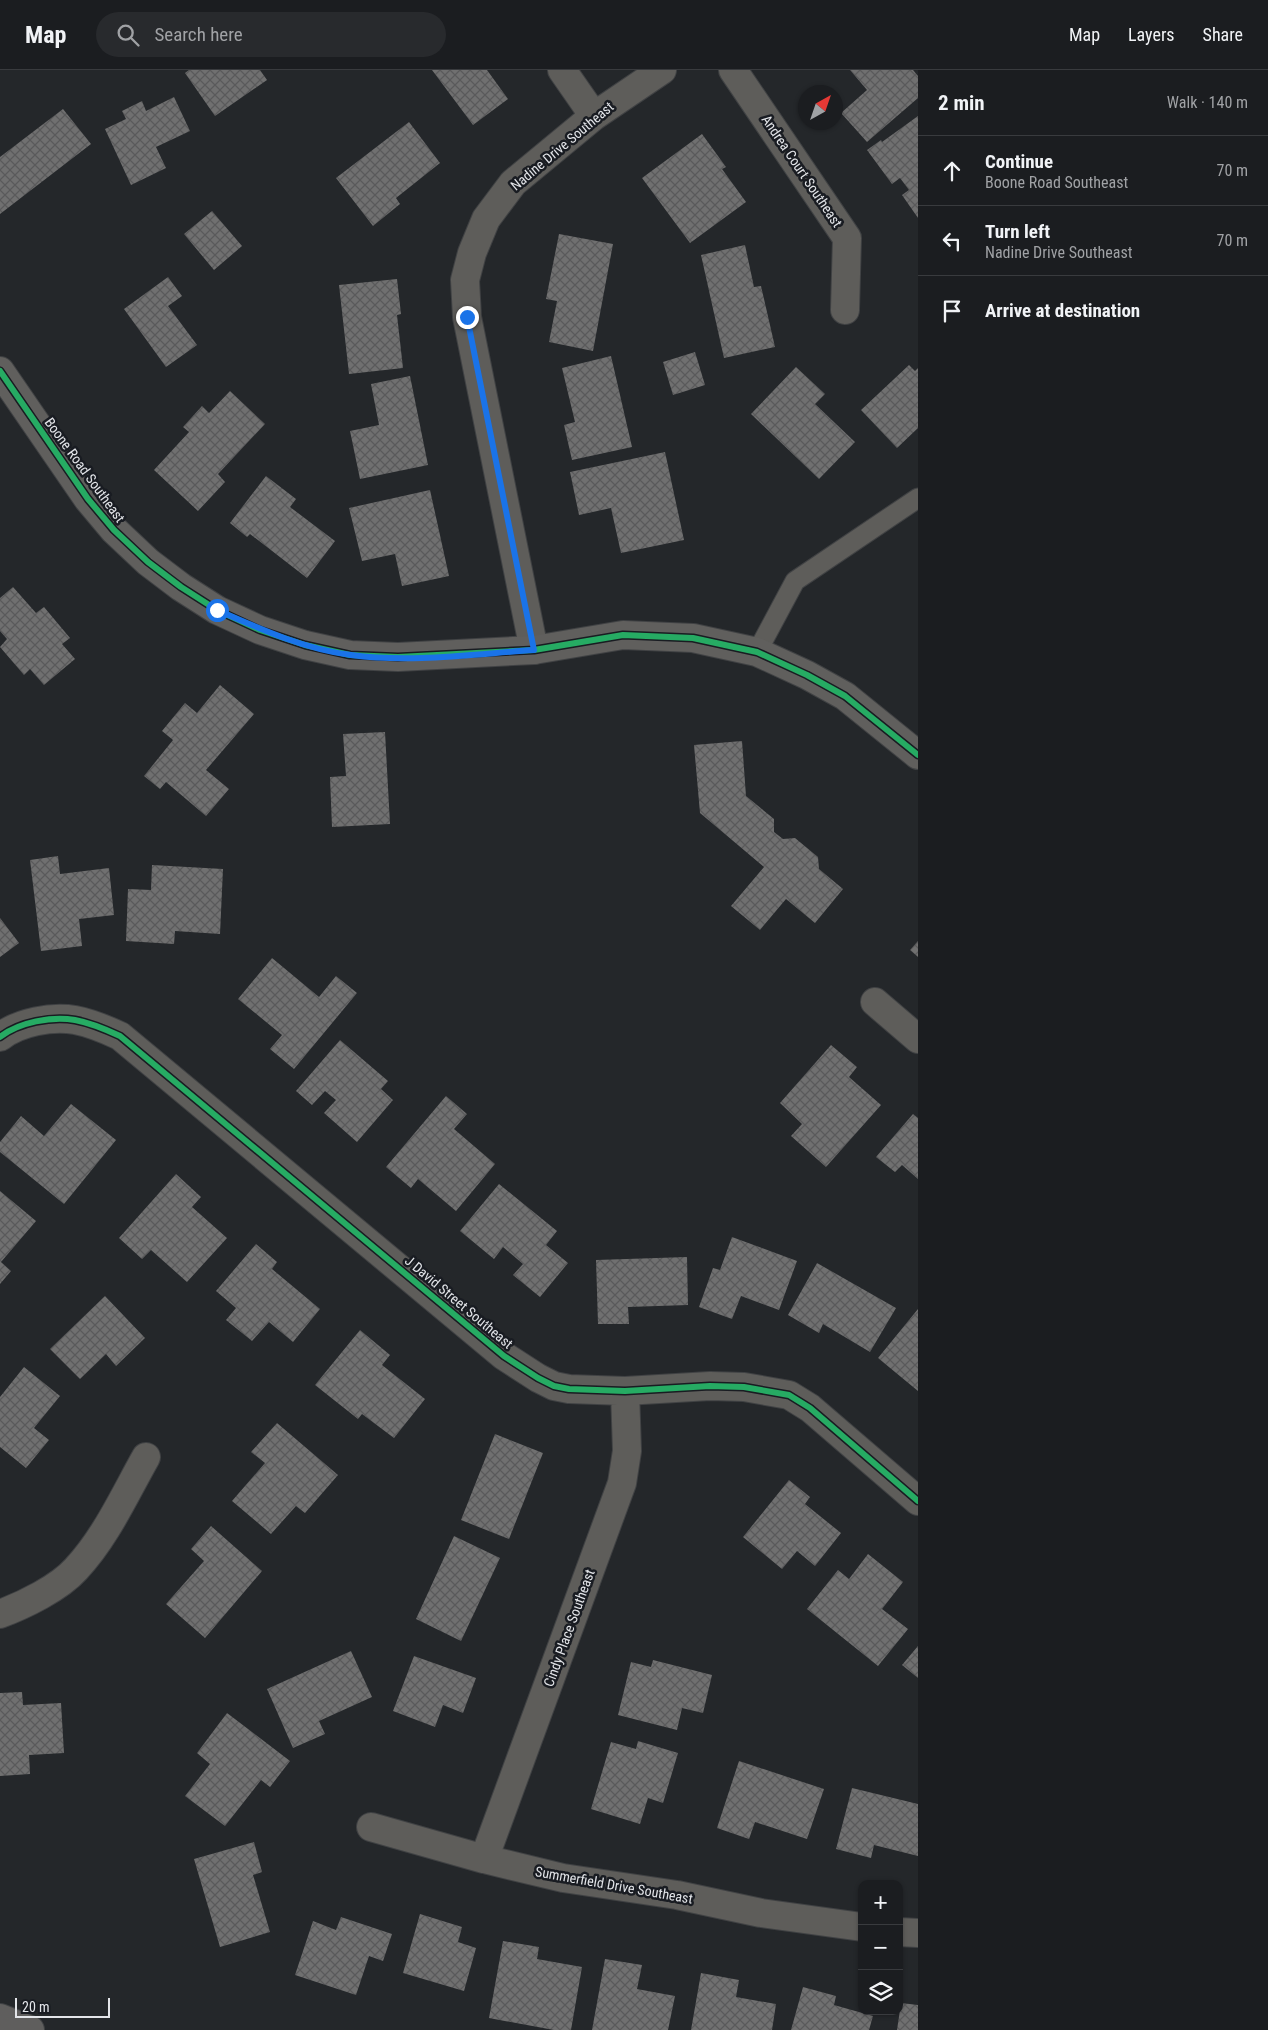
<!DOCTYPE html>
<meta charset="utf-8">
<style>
:root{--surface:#1b1d20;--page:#282a2d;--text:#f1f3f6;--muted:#a0a2a5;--line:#393b3e}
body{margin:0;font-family:"Roboto Condensed",sans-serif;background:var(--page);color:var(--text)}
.controls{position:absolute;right:15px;bottom:15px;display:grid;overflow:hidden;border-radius:10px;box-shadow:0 1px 4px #0004}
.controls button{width:45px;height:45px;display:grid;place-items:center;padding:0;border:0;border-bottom:1px solid var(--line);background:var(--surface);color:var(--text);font:25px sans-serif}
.compass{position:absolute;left:798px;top:15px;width:45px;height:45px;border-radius:50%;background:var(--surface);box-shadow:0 1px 4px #0004;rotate:40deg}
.scale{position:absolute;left:15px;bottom:12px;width:95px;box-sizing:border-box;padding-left:5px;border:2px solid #e3e5e9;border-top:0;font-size:14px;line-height:18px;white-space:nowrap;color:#e3e5e9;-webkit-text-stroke:4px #191c22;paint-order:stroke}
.stop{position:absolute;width:15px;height:15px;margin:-11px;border:4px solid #1a73e8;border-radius:50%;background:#fff}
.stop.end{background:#1a73e8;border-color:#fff;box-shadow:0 1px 5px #0008}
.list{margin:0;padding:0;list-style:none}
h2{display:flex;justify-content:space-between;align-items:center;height:65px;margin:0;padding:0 20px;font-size:21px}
h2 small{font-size:16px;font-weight:400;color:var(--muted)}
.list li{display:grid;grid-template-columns:32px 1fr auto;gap:15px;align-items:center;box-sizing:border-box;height:70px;padding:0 20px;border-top:1px solid var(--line)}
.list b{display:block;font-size:19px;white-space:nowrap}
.list p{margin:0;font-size:16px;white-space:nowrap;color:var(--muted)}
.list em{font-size:16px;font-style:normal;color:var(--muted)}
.icon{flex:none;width:28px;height:28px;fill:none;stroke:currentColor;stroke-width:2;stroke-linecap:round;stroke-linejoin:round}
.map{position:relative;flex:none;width:918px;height:1960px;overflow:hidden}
header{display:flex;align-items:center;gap:30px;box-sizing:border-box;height:70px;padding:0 25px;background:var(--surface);border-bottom:1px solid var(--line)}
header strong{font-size:24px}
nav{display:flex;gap:28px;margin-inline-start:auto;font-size:18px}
.search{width:350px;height:45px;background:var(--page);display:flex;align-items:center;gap:12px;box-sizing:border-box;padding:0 18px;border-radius:28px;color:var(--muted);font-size:19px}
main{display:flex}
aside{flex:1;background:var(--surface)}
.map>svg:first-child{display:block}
.building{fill:url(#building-cross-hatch)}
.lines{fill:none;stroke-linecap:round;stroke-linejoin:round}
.lane-casing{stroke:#404244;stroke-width:21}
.street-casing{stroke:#404244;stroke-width:30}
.secondary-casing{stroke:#404244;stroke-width:30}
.primary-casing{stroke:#404244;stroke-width:30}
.lane{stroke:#5e5d5a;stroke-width:19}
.street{stroke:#5e5d5a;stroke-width:28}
.secondary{stroke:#605f5d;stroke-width:28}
.primary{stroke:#5f5e5d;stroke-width:28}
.cycleway-casing{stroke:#191c22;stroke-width:9}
.cycleway{stroke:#26ab63;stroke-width:6}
.route{stroke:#1a73e8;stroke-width:6}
.labels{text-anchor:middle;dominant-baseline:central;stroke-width:5;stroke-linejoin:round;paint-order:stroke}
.street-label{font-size:14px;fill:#e3e5e9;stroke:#191c22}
</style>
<header>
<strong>Map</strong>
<div class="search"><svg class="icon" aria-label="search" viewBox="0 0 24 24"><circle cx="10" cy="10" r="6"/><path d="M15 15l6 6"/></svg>Search here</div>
<nav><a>Map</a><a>Layers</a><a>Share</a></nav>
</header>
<main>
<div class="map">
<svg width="918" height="1960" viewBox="0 0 918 1960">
<defs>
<pattern id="building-cross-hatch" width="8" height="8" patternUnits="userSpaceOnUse" patternTransform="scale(1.25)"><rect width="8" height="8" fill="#707070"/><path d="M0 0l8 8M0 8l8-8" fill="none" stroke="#5a5a5b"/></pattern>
</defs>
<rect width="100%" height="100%" fill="#24272a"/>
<path class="building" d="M 189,0 L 260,0 L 267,10 L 215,46 L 185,3 Z
M 432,0 L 487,0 L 508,29 L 473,55 Z
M 850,0 L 913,0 L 918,6 L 918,28 L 867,72 L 841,43 L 867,20 Z
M 174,27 L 190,61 L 156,77 L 166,98 L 131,115 L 105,59 L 126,49 L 122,41 L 142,31 L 146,41 Z
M 63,39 L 91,74 L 0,144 L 0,87 Z
M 918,46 L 918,148 L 902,125 L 909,120 L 900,108 L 892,114 L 867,80 L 881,70 L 882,72 Z
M 409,52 L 440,93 L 396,128 L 400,134 L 373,156 L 336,108 Z
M 702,64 L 726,97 L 722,99 L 746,132 L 690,173 L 642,108 Z
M 212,141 L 242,176 L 214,200 L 184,164 Z
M 559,164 L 613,174 L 593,281 L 549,272 L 557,231 L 546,229 Z
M 745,175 L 754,217 L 761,216 L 775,277 L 724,288 L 701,185 Z
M 168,207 L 182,226 L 168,236 L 197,275 L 166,297 L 124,239 Z
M 397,209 L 401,244 L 397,245 L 403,298 L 349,304 L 339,215 Z
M 695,282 L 705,315 L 673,325 L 663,292 Z
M 611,286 L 632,377 L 572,390 L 564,355 L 575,352 L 562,298 Z
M 909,295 L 915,301 L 918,298 L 918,358 L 897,378 L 861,340 Z
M 796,297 L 825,324 L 815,334 L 855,372 L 819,409 L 751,344 Z
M 410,306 L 428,395 L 360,409 L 350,361 L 379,355 L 371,314 Z
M 230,321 L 265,354 L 218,404 L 225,412 L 198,441 L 154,400 L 189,362 L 183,357 L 202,336 L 209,343 Z
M 665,382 L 684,470 L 621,483 L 611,438 L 579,445 L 570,402 Z
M 266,406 L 296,429 L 290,437 L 335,471 L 307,508 L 250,464 L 247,467 L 230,453 Z
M 430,420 L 449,506 L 402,516 L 395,484 L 362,491 L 349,438 Z
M 13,517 L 36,543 L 44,537 L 70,568 L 62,574 L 75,589 L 44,615 L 30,599 L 24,605 L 0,577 L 7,569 L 0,561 L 0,528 Z
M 220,615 L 254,644 L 206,700 L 229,719 L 206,746 L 166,712 L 160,719 L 144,706 L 173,670 L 162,661 L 185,633 L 197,643 Z
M 385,662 L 390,754 L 332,757 L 330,707 L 346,706 L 343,664 Z
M 742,671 L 746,726 L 774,749 L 774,762 L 783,769 L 795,768 L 818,787 L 819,799 L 843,819 L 815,853 L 786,829 L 760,860 L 731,836 L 764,797 L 700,743 L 694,675 Z
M 58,786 L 60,804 L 109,798 L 114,845 L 79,849 L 82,876 L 41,881 L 30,790 Z
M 152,795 L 223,799 L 220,864 L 175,861 L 174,874 L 126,871 L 128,819 L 151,820 Z
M 0,848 L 19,873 L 0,887 Z
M 918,871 L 918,887 L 910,880 Z
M 272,888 L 319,927 L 336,906 L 357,923 L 294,999 L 270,979 L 282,965 L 238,929 Z
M 340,970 L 388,1011 L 381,1019 L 393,1030 L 357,1072 L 324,1043 L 336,1030 L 325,1021 L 312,1035 L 296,1021 Z
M 831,975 L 857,997 L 849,1007 L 881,1035 L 826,1097 L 791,1066 L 802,1054 L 780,1033 Z
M 446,1026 L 467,1044 L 454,1059 L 495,1094 L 456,1141 L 418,1109 L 411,1118 L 386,1097 Z
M 71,1034 L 116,1070 L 64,1134 L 0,1082 L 0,1072 L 21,1046 L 44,1066 Z
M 913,1044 L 918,1048 L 918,1109 L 902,1095 L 895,1102 L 876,1087 Z
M 176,1104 L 201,1127 L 192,1137 L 227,1168 L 187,1212 L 151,1180 L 142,1189 L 119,1168 Z
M 499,1114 L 557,1161 L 546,1175 L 568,1193 L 540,1227 L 513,1205 L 523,1194 L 503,1177 L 494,1189 L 460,1161 Z
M 0,1121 L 36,1151 L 1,1192 L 11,1201 L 0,1214 Z
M 732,1167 L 797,1191 L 779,1240 L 741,1226 L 732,1249 L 699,1237 L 713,1198 L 720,1200 Z
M 256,1174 L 277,1192 L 272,1199 L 320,1239 L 293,1272 L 269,1252 L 252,1271 L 226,1250 L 236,1238 L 216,1221 Z
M 687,1187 L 688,1235 L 628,1237 L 629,1254 L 598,1254 L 596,1190 Z
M 817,1193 L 896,1238 L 870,1282 L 823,1254 L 819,1263 L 788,1245 Z
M 105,1226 L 145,1268 L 116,1296 L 106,1284 L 80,1309 L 50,1279 Z
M 918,1239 L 918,1321 L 878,1288 Z
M 360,1260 L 390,1285 L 382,1295 L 425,1329 L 394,1368 L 362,1344 L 358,1349 L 315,1315 Z
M 24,1297 L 60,1326 L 34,1358 L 49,1370 L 26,1398 L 0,1377 L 0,1327 Z
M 277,1353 L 338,1405 L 305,1443 L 296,1436 L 271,1464 L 232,1431 L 265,1393 L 251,1382 Z
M 495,1364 L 543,1383 L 509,1469 L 461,1450 Z
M 789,1410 L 810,1427 L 805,1434 L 841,1463 L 815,1496 L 797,1481 L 782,1499 L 743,1467 Z
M 211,1456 L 262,1501 L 205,1568 L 166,1534 L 204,1491 L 191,1479 Z
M 454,1466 L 500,1488 L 461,1571 L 416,1549 Z
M 868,1484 L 903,1512 L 882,1539 L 908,1559 L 878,1596 L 807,1539 L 838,1500 L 849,1509 Z
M 918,1576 L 918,1608 L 902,1595 Z
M 351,1581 L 372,1627 L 319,1651 L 325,1664 L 293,1678 L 267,1619 Z
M 414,1586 L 476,1608 L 463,1643 L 443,1635 L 435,1657 L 393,1641 Z
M 653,1590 L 712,1605 L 703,1643 L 682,1638 L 677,1660 L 618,1645 L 631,1592 L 651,1597 Z
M 22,1622 L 23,1635 L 61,1633 L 64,1683 L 29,1685 L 30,1704 L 0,1706 L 0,1623 Z
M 227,1643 L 290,1691 L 270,1717 L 261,1710 L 225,1756 L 185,1726 L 210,1694 L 197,1683 Z
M 638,1671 L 678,1683 L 663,1733 L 648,1728 L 640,1754 L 591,1739 L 611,1672 L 636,1679 Z
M 739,1691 L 824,1719 L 807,1769 L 755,1752 L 749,1769 L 717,1758 Z
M 852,1718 L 918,1734 L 918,1786 L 874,1775 L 871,1788 L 836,1779 Z
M 254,1772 L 262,1802 L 253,1805 L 270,1862 L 220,1877 L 194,1789 Z
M 420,1844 L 462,1857 L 458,1872 L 476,1878 L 464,1921 L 403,1903 Z
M 341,1847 L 392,1864 L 383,1891 L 369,1886 L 356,1925 L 295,1905 L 313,1851 L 336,1860 Z
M 503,1871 L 539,1877 L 537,1889 L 582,1897 L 571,1960 L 554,1960 L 489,1948 Z
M 605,1889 L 642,1895 L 637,1919 L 675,1926 L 668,1960 L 592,1960 Z
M 701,1903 L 739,1910 L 736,1927 L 776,1934 L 772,1960 L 691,1960 Z
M 803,1917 L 836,1926 L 834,1935 L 873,1946 L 869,1960 L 791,1960 Z
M 901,1933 L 918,1935 L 918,1960 L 897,1960 Z"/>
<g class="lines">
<defs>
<path id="lane" d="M 757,582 L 795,511 L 918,428"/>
<path id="street" d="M 562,0 L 594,46
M 733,0 L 847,168 L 845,240
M 534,580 L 467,247 L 465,210 L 472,183 L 486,149 L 513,113 L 594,46 L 662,0
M 875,932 L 918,969
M 0,967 C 19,952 52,946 75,950 C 91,953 105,959 120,966 L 504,1286 L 538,1308 L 554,1316 L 569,1319 L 625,1321 L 710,1316 L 744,1317 L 789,1325 L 810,1338 L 918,1431
M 0,1544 C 24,1535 59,1518 76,1499 C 106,1467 125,1424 146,1387
M 371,1757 L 484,1789 L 563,1808 L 677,1825 L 761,1843 L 862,1857
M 484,1789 L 622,1413 L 627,1381 L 625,1321
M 899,1862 L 918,1863"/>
<path id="secondary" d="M 0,301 L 88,429 L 114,460 L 148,492 L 181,517 L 217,540 L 260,560 L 305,575 L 350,585 L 398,587 L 534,580 L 623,565 L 693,568 L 757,582 L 807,605 L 845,626 L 918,685"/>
<path id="primary" d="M 0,1948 L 30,1960"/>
</defs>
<use href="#lane" class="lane-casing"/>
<use href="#street" class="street-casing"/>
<use href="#secondary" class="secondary-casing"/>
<use href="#primary" class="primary-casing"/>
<use href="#lane" class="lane"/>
<use href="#street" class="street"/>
<use href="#secondary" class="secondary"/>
<use href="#primary" class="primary"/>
<defs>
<path id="cycleway" d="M 0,301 L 88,429 L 114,460 L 148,492 L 181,517 L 217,540 L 260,560 L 305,575 L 350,585 L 398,587 L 534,580 L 623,565 L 693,568 L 757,582 L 807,605 L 845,626 L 918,685
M 0,967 C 19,952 52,946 75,950 C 91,953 105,959 120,966 L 504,1286 L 538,1308 L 554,1316 L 569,1319 L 625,1321 L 710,1316 L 744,1317 L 789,1325 L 810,1338 L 918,1431"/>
</defs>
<use href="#cycleway" class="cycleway-casing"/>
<use href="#cycleway" class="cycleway"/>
</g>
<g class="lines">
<path class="route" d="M 217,540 C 260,559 304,579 351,585 C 411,593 474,584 534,580 L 467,247"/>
</g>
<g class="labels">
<g class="street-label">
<text transform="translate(562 76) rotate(-40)">Nadine Drive Southeast</text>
<text transform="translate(802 101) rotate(56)">Andrea Court Southeast</text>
<text transform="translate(85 400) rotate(54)">Boone Road Southeast</text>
<text transform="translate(459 1232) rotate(40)">J David Street Southeast</text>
<text transform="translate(569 1558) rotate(-70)">Cindy Place Southeast</text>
<text transform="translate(614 1815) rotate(10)">Summerfield Drive Southeast</text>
</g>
</g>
</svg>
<div class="controls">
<button>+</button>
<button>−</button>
<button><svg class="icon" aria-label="layers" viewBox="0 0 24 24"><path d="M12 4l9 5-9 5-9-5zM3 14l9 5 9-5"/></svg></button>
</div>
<svg class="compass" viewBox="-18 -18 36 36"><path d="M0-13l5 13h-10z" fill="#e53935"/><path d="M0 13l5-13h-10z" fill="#a0a2a5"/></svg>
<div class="scale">20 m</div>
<div class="stop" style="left:217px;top:540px"></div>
<div class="stop end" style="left:467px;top:247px"></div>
</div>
<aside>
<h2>2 min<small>Walk · 140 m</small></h2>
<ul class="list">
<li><svg class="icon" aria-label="ahead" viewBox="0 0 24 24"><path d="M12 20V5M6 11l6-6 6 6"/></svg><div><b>Continue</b><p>Boone Road Southeast</p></div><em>70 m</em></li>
<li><svg class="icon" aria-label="left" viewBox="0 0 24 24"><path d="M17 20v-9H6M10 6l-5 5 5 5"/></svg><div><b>Turn left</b><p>Nadine Drive Southeast</p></div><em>70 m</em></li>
<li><svg class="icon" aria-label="arrive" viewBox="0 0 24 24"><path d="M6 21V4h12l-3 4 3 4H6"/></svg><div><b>Arrive at destination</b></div></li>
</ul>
</aside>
</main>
